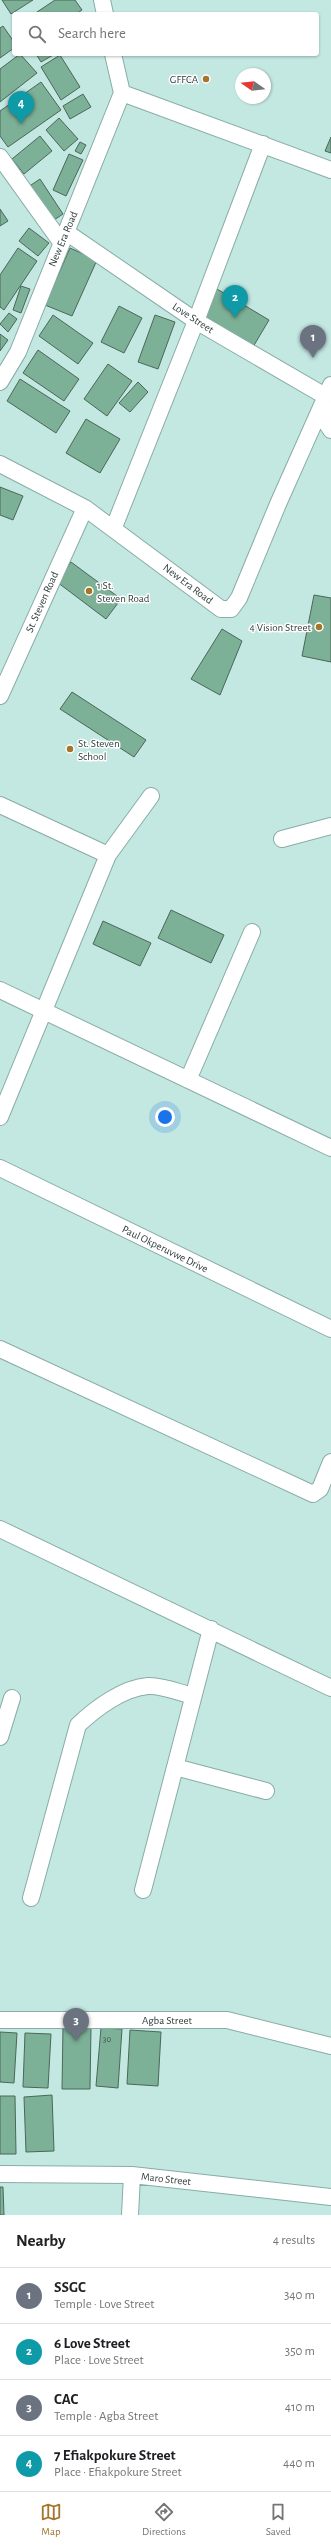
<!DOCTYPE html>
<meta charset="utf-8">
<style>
:root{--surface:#fff;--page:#f6f6f6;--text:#202124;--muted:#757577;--line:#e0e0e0;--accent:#a6742a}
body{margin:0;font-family:"Alegreya Sans",sans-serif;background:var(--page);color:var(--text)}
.compass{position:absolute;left:235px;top:68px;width:36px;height:36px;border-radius:50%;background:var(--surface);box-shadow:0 1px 3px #0004;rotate:284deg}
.you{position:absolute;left:165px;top:1117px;width:14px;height:14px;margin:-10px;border:3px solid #fff;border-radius:50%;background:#1a73e8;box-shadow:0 0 0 6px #1a73e833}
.badge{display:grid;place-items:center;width:26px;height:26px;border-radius:50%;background:var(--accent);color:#fff;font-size:13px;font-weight:700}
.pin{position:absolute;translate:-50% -33px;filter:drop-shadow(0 1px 2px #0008)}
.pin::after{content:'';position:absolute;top:21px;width:14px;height:12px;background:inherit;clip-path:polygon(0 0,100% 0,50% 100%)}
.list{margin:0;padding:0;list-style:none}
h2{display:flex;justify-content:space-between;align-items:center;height:52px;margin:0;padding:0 16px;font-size:17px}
h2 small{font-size:13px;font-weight:400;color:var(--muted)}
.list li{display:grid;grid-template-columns:26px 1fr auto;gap:12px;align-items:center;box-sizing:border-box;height:56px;padding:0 16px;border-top:1px solid var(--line)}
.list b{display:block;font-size:15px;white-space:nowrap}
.list p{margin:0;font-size:13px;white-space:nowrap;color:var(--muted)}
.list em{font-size:13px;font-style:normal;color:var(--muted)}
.icon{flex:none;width:22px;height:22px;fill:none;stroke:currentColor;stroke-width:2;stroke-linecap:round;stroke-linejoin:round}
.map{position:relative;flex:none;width:331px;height:2215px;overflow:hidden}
.search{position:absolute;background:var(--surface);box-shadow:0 1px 3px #0004;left:12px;right:12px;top:12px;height:44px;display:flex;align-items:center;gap:10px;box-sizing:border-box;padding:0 14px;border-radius:4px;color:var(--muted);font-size:15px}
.sheet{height:276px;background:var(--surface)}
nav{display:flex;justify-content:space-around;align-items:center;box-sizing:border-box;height:56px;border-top:1px solid var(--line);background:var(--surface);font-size:11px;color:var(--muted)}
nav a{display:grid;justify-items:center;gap:2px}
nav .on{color:var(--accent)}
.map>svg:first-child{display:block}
.building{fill:#7cb097;stroke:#4c6759}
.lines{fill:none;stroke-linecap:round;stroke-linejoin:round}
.minor-casing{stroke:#89aca6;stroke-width:18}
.minor{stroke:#fff;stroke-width:16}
.poi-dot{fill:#a6742a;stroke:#fff;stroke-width:1.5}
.labels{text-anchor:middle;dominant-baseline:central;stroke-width:3;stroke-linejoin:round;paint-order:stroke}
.number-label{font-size:9px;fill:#425951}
.poi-label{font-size:11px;fill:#2e3c3a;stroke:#fff;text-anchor:end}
.street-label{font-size:11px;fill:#2e3c3a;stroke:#fff}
</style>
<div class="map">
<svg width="331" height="2215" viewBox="0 0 331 2215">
<rect width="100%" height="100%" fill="#c3e7e1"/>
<path class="building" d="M 2,0 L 33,0 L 11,14 Z
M 55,0 L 75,0 L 82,10 L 76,14 L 34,14 Z
M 3,26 L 14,42 L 14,48 L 0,58 L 0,28 Z
M 20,54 L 37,73 L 0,102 L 0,69 Z
M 36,54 L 55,54 L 41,62 Z
M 60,55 L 80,87 L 61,100 L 41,67 Z
M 41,82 L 61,110 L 8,147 L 0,136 L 0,111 Z
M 83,94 L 91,107 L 70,119 L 63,106 Z
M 59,118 L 78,139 L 64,151 L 46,130 Z
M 40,136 L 52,151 L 24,174 L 12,159 Z
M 331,137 L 331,153 L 325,151 Z
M 80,142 L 86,145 L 81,154 L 75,151 Z
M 69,154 L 83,160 L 66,196 L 53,190 Z
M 40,179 L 63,214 L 51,222 L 28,187 Z
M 0,209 L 8,221 L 0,226 Z
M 29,228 L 49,243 L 38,256 L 19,241 Z
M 18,248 L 37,261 L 4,310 L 0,307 L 0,275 Z
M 70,248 L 97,260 L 72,316 L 45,305 Z
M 21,286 L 30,289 L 21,313 L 13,310 Z
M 217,289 L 269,320 L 253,347 L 201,316 Z
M 119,306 L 142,318 L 124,353 L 101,342 Z
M 9,313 L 17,319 L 8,332 L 0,324 Z
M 53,315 L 93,343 L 78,364 L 39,336 Z
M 155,315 L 175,322 L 158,369 L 138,362 Z
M 0,334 L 8,340 L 0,351 Z
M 38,350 L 79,379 L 64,401 L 23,373 Z
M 108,364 L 132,381 L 107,416 L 84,399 Z
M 20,379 L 70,411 L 56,433 L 7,401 Z
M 138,382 L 148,392 L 130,412 L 119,403 Z
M 86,419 L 120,439 L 100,473 L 66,453 Z
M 0,487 L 23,496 L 13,520 L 0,515 Z
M 71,562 L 121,599 L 106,619 L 57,582 Z
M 314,595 L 331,598 L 331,662 L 302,656 Z
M 222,629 L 242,641 L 220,695 L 191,679 Z
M 72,692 L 146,740 L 134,757 L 60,709 Z
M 171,910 L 224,935 L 211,963 L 158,938 Z
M 103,921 L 151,943 L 140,966 L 93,944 Z
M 63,2027 L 91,2027 L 90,2089 L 62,2089 Z
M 101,2028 L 122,2029 L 118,2088 L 96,2086 Z
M 130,2030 L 161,2032 L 158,2086 L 127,2084 Z
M 0,2032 L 17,2033 L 14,2083 L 0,2082 Z
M 25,2033 L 51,2034 L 48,2088 L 23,2087 Z
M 52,2095 L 54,2151 L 26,2152 L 24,2097 Z
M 0,2096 L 15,2096 L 16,2154 L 0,2154 Z
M 0,2187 L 3,2187 L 4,2215 L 0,2215 Z"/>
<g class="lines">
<defs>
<path id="minor" d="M 102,0 L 105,14
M 122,93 L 331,170
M 0,157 L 61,242
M 66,232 L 196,321 L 325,396
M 0,382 L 18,352 L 122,93 L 113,54
M 325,402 L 325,421 L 331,430
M 0,464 L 85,508 L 221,609 L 231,609 L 239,598 L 278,504 L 331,385
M 114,527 L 196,321 L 263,144
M 0,696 L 85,508
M 0,805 L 108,855
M 282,839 L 331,826
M 0,990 L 331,1148
M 188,1080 L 252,932
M 0,1117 L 108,855 L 151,796
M 0,1168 L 331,1329
M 0,1349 L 313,1494 L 320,1489 L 331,1462
M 0,1529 L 331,1688
M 0,1737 L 12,1698
M 175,1767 L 266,1791
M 143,1890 L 211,1629
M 31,1898 L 78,1725 C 96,1708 123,1688 148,1686 C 162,1685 180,1693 193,1696
M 0,2020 L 227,2020 L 331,2046
M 0,2174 L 132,2175 L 331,2197
M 130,2215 L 132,2175"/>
</defs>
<use href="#minor" class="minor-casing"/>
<use href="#minor" class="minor"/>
</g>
<g class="poi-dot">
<circle cx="206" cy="79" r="4"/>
<circle cx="89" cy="591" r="4"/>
<circle cx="319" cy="627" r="4"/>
<circle cx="70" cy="749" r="4"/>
</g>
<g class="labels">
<g class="number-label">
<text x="107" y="2039">30</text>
</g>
<g class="poi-label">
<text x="198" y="79">GFFCA</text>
<text x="97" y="585" text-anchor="start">1 St.<tspan x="97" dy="13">Steven Road</tspan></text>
<text x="311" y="627">4 Vision Street</text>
<text x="78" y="743" text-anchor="start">St. Steven<tspan x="78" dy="13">School</tspan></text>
</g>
<g class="street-label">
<text transform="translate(63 239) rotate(-67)">New Era Road</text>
<text transform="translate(193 318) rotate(33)">Love Street</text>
<text transform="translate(188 584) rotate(37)">New Era Road</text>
<text transform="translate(42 602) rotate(-66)">St. Steven Road</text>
<text transform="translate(165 1249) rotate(26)">Paul Okperuvwe Drive</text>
<text x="167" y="2020">Agba Street</text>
<text transform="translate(166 2179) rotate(6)">Maro Street</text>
</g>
</g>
</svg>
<svg class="compass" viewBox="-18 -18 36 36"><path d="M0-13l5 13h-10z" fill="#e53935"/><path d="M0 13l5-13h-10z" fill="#757577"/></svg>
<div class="you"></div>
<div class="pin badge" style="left:313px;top:358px;background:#6b7280">1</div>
<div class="pin badge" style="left:235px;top:318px;background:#0f9aa8">2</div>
<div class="pin badge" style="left:76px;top:2041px;background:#6b7280">3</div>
<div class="pin badge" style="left:21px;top:124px;background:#0f9aa8">4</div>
<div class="search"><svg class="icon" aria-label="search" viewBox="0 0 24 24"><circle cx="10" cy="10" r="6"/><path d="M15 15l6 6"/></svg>Search here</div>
</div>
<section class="sheet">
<h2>Nearby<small>4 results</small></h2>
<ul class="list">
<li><span class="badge" style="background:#6b7280">1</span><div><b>SSGC</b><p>Temple · Love Street</p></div><em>340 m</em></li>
<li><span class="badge" style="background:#0f9aa8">2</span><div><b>6 Love Street</b><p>Place · Love Street</p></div><em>350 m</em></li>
<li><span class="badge" style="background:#6b7280">3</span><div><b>CAC</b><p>Temple · Agba Street</p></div><em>410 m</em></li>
<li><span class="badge" style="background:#0f9aa8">4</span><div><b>7 Efiakpokure Street</b><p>Place · Efiakpokure Street</p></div><em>440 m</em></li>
</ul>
</section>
<nav>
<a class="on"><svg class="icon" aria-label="map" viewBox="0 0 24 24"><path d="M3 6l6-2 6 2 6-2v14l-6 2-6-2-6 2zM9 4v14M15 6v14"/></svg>Map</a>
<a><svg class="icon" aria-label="directions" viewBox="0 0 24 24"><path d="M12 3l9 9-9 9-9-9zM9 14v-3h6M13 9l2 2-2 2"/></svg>Directions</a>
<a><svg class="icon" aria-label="saved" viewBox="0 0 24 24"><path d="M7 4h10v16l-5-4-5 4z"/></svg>Saved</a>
</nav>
